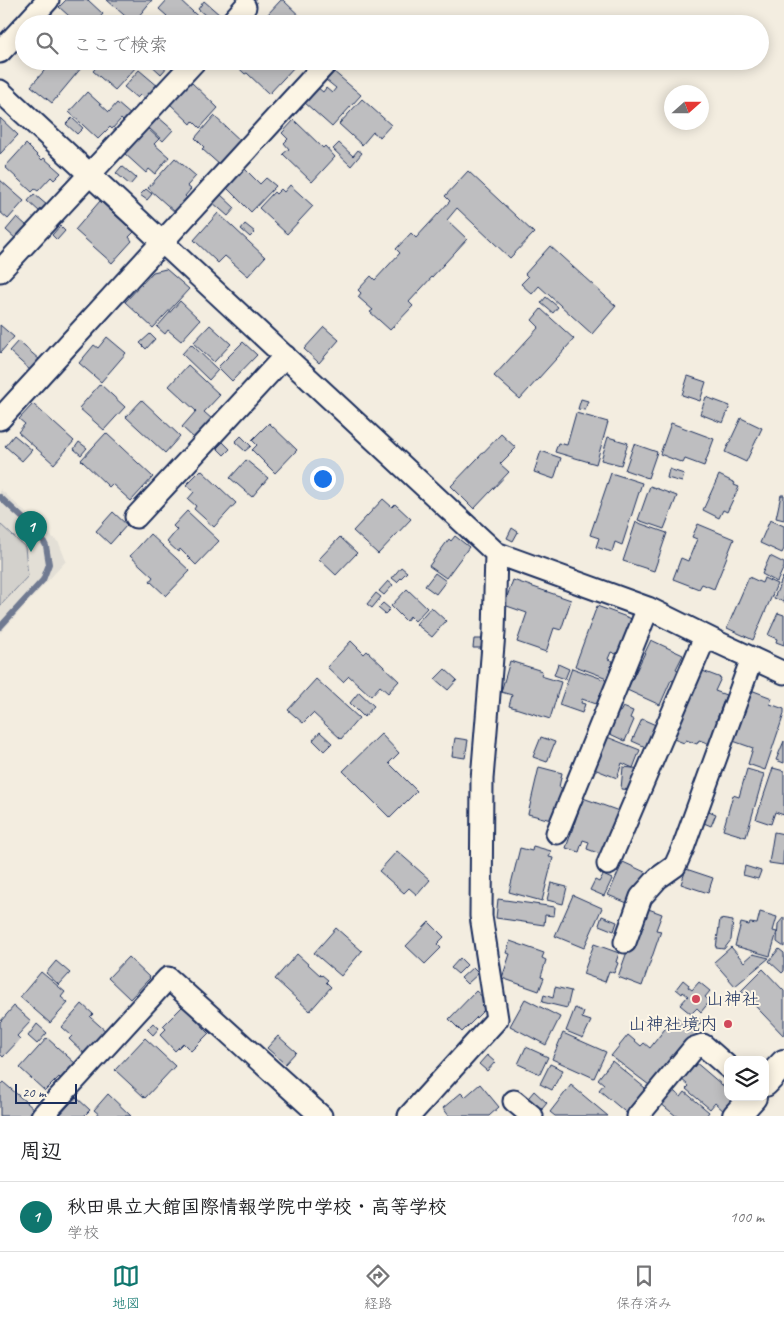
<!DOCTYPE html>
<html lang="ja">
<meta charset="utf-8">
<style>
:root{--surface:#fff;--page:#f6f6f6;--text:#202124;--muted:#757577;--line:#e0e0e0;--accent:#0f766e}
body{margin:0;font-family:Caveat,"Klee One",sans-serif;background:var(--page);color:var(--text)}
.controls{position:absolute;right:15px;bottom:15px;display:grid;overflow:hidden;border-radius:10px;box-shadow:0 2px 12px #0003}
.controls button{width:45px;height:45px;display:grid;place-items:center;padding:0;border:0;border-bottom:1px solid var(--line);background:var(--surface);color:var(--text);font:25px sans-serif}
.compass{position:absolute;left:664px;top:85px;width:45px;height:45px;border-radius:50%;background:var(--surface);box-shadow:0 2px 12px #0003;rotate:69deg}
.scale{position:absolute;left:15px;bottom:12px;width:62px;box-sizing:border-box;padding-left:5px;border:2px solid #1b2f5e;border-top:0;font-size:14px;line-height:18px;white-space:nowrap;color:#1b2f5e;-webkit-text-stroke:4px #fcf5e5;paint-order:stroke}
.you{position:absolute;left:322px;top:478px;width:18px;height:18px;margin:-12px;border:4px solid #fff;border-radius:50%;background:#1a73e8;box-shadow:0 0 0 8px #1a73e833}
.badge{display:grid;place-items:center;width:32px;height:32px;border-radius:50%;background:var(--accent);color:#fff;font-size:16px;font-weight:700}
.pin{position:absolute;translate:-50% -41px;filter:drop-shadow(0 1px 2px #0008)}
.pin::after{content:'';position:absolute;top:26px;width:18px;height:15px;background:inherit;clip-path:polygon(0 0,100% 0,50% 100%)}
.list{margin:0;padding:0;list-style:none}
h2{display:flex;justify-content:space-between;align-items:center;height:65px;margin:0;padding:0 20px;font-size:21px}
h2 small{font-size:16px;font-weight:400;color:var(--muted)}
.list li{display:grid;grid-template-columns:32px 1fr auto;gap:15px;align-items:center;box-sizing:border-box;height:70px;padding:0 20px;border-top:1px solid var(--line)}
.list b{display:block;font-size:19px;white-space:nowrap}
.list p{margin:0;font-size:16px;white-space:nowrap;color:var(--muted)}
.list em{font-size:16px;font-style:normal;color:var(--muted)}
.icon{flex:none;width:28px;height:28px;fill:none;stroke:currentColor;stroke-width:2;stroke-linecap:round;stroke-linejoin:round}
.map{position:relative;flex:none;width:784px;height:1116px;overflow:hidden}
.search{position:absolute;background:var(--surface);box-shadow:0 2px 12px #0003;left:15px;right:15px;top:15px;height:55px;display:flex;align-items:center;gap:12px;box-sizing:border-box;padding:0 18px;border-radius:28px;color:var(--muted);font-size:19px}
.sheet{height:135px;background:var(--surface)}
nav{display:flex;justify-content:space-around;align-items:center;box-sizing:border-box;height:70px;border-top:1px solid var(--line);background:var(--surface);font-size:14px;color:var(--muted)}
nav a{display:grid;justify-items:center;gap:2px}
nav .on{color:var(--accent)}
.map>svg:first-child{display:block}
.built{fill:#e3dfd6}
.green{fill:#d3d1cc;stroke:#778095}
.lines{fill:none;stroke-linecap:round;stroke-linejoin:round}
.stream{stroke:#707a91;stroke-width:6}
.building{fill:#bebec0;stroke:#1b2f5e}
.minor-casing{stroke:#1b2f5e;stroke-width:25}
.tertiary-casing{stroke:#1b2f5e;stroke-width:30}
.minor{stroke:#fcf5e5;stroke-width:21}
.tertiary{stroke:#fcf5e5;stroke-width:26}
.poi-dot{fill:#d1495b;stroke:#fcf5e5;stroke-width:2}
.labels{text-anchor:middle;dominant-baseline:central;stroke-width:4;stroke-linejoin:round;paint-order:stroke}
.poi-label{font-size:18px;fill:#1b2f5e;stroke:#fcf5e5;text-anchor:start}
</style>
<div class="map">
<svg width="784" height="1116" viewBox="0 0 784 1116">
<rect width="100%" height="100%" fill="#f3ede0"/>
<filter id="ink" filterUnits="userSpaceOnUse"><feTurbulence type="fractalNoise" baseFrequency=".02" numOctaves="2"/><feDisplacementMap in="SourceGraphic" scale="10" xChannelSelector="R" yChannelSelector="G"/><feConvolveMatrix kernelMatrix="1 2 1 2 8 2 1 2 1" color-interpolation-filters="sRGB"/></filter>
<g filter="url(#ink)">
<path class="built" d="M 0,489 L 59,543 L 66,561 L 0,633 Z"/>
<path class="green" d="M 0,524 L 25,547 L 28,576 L 0,606 Z"/>
<g class="lines">
<path class="stream" d="M 0,497 L 40,534 L 46,546 L 49,564 L 43,580 L 0,627"/>
</g>
<path class="building" d="M 66,0 L 88,0 L 103,14 L 94,24 L 78,24 L 59,7 Z
M 107,0 L 152,0 L 133,23 Z
M 167,0 L 180,0 L 205,23 L 169,24 L 164,19 L 167,16 L 159,9 Z
M 281,0 L 283,0 L 308,24 L 276,24 L 267,15 Z
M 204,1 L 220,15 L 213,22 L 198,9 Z
M 56,61 L 63,61 L 65,63 L 67,61 L 75,61 L 82,67 L 52,103 L 31,86 L 50,64 L 52,66 Z
M 102,61 L 133,61 L 138,65 L 115,90 L 93,71 Z
M 147,61 L 179,61 L 173,69 L 169,65 L 161,74 Z
M 231,61 L 282,61 L 285,64 L 288,61 L 291,61 L 296,65 L 269,94 L 247,73 L 245,74 Z
M 139,70 L 159,87 L 147,101 L 140,95 L 137,98 L 124,87 Z
M 333,71 L 361,95 L 332,127 L 304,102 L 317,87 L 323,92 L 326,88 L 332,93 L 336,88 L 326,80 Z
M 190,81 L 218,108 L 200,128 L 193,121 L 191,124 L 169,103 Z
M 87,92 L 109,112 L 117,103 L 132,116 L 125,123 L 121,119 L 112,129 L 110,127 L 98,139 L 69,112 Z
M 362,99 L 391,125 L 380,137 L 373,132 L 362,145 L 339,124 Z
M 214,116 L 242,142 L 221,166 L 202,149 L 204,147 L 195,138 Z
M 158,117 L 173,130 L 163,141 L 149,128 Z
M 0,118 L 18,135 L 0,154 Z
M 72,118 L 83,128 L 77,134 L 66,124 Z
M 294,120 L 323,148 L 325,146 L 335,157 L 312,182 L 283,154 L 289,149 L 284,143 L 288,139 L 282,133 Z
M 147,128 L 159,139 L 154,144 L 169,157 L 155,174 L 149,169 L 146,173 L 124,153 Z
M 339,143 L 353,156 L 358,150 L 362,153 L 351,166 L 333,149 Z
M 26,144 L 42,160 L 44,158 L 61,173 L 54,180 L 51,177 L 38,191 L 35,189 L 32,192 L 5,167 Z
M 175,158 L 196,176 L 187,186 L 191,189 L 185,196 L 188,199 L 176,213 L 148,188 Z
M 122,166 L 136,178 L 130,185 L 116,173 Z
M 245,169 L 260,184 L 266,178 L 276,186 L 251,212 L 227,188 Z
M 468,171 L 534,233 L 510,258 L 457,208 L 447,220 L 467,239 L 409,302 L 413,306 L 390,330 L 370,312 L 373,310 L 358,297 L 361,293 L 358,290 L 371,276 L 375,280 L 400,253 L 396,249 L 411,233 L 416,238 L 450,201 L 445,196 Z
M 0,180 L 24,201 L 8,219 L 0,212 Z
M 290,185 L 313,206 L 287,234 L 259,208 L 274,192 L 276,194 L 281,189 L 284,192 Z
M 146,189 L 152,194 L 147,200 L 140,195 Z
M 34,194 L 48,206 L 41,213 L 28,201 Z
M 220,194 L 235,208 L 228,216 L 212,202 Z
M 100,201 L 134,232 L 129,237 L 132,241 L 112,263 L 75,230 Z
M 218,213 L 265,257 L 248,276 L 225,256 L 218,263 L 194,240 Z
M 17,217 L 27,226 L 16,239 L 6,230 Z
M 245,224 L 255,232 L 250,237 L 241,229 Z
M 60,226 L 65,231 L 57,240 L 52,235 Z
M 550,246 L 616,306 L 592,334 L 539,286 L 532,294 L 521,284 L 528,277 L 525,274 Z
M 166,269 L 189,289 L 153,328 L 125,302 L 153,272 Z
M 546,297 L 558,307 L 553,313 L 541,303 Z
M 180,301 L 200,320 L 181,341 L 168,330 L 165,334 L 157,327 Z
M 541,309 L 574,339 L 520,399 L 494,376 L 539,327 L 532,320 Z
M 0,325 L 14,337 L 0,353 Z
M 210,325 L 231,344 L 214,362 L 193,343 Z
M 324,327 L 339,340 L 319,363 L 304,349 Z
M 150,334 L 155,339 L 146,349 L 140,343 Z
M 107,337 L 126,353 L 101,382 L 79,363 L 94,345 L 98,348 Z
M 18,341 L 40,360 L 31,371 L 9,351 Z
M 243,342 L 257,355 L 232,381 L 218,367 Z
M 191,344 L 218,370 L 209,380 L 182,354 Z
M 188,365 L 220,395 L 204,412 L 212,419 L 195,439 L 182,427 L 196,411 L 169,386 Z
M 688,376 L 706,382 L 700,401 L 682,395 Z
M 100,384 L 125,407 L 104,430 L 79,408 Z
M 706,397 L 730,406 L 723,423 L 700,414 Z
M 581,399 L 588,401 L 585,410 L 578,409 Z
M 142,400 L 180,436 L 165,453 L 126,417 Z
M 33,404 L 74,441 L 54,464 L 18,432 L 25,424 L 19,419 Z
M 576,413 L 608,422 L 596,464 L 555,452 L 558,443 L 567,445 Z
M 741,418 L 762,428 L 746,462 L 725,452 Z
M 269,423 L 297,450 L 275,473 L 252,450 L 257,445 L 252,440 Z
M 671,423 L 714,439 L 704,466 L 685,459 L 683,463 L 660,454 Z
M 106,433 L 153,477 L 131,501 L 112,484 L 109,487 L 81,460 Z
M 501,434 L 516,448 L 500,464 L 509,472 L 474,509 L 451,486 Z
M 14,435 L 32,450 L 22,461 L 5,446 Z
M 241,436 L 251,446 L 245,451 L 235,442 Z
M 608,437 L 628,443 L 621,465 L 601,460 Z
M 79,442 L 87,448 L 81,455 L 74,449 Z
M 223,442 L 230,449 L 224,455 L 217,448 Z
M 634,444 L 657,452 L 648,478 L 625,470 Z
M 541,451 L 561,458 L 554,479 L 534,472 Z
M 246,460 L 268,478 L 252,497 L 230,478 Z
M 669,469 L 684,474 L 682,482 L 667,478 Z
M 201,470 L 236,503 L 214,527 L 194,509 L 196,506 L 188,499 L 194,492 L 186,485 Z
M 611,473 L 642,483 L 622,545 L 615,542 L 612,552 L 596,547 L 599,538 L 590,535 Z
M 719,475 L 735,483 L 734,485 L 739,487 L 727,512 L 723,510 L 719,518 L 703,510 Z
M 650,486 L 677,496 L 664,529 L 638,520 Z
M 781,495 L 784,495 L 784,520 L 776,518 Z
M 383,499 L 392,507 L 395,504 L 411,519 L 378,554 L 353,531 Z
M 187,511 L 219,541 L 196,565 L 180,549 L 178,552 L 167,542 L 177,530 L 173,526 Z
M 113,512 L 127,525 L 110,544 L 96,531 Z
M 770,520 L 784,526 L 784,549 L 782,553 L 760,543 Z
M 636,522 L 667,533 L 654,571 L 623,561 Z
M 698,524 L 734,539 L 714,589 L 702,584 L 699,589 L 673,579 L 681,558 L 688,561 L 697,539 L 692,537 Z
M 512,528 L 518,532 L 513,541 L 507,538 Z
M 150,534 L 190,571 L 166,596 L 150,581 L 153,577 L 130,556 Z
M 455,536 L 469,547 L 446,578 L 429,566 L 449,539 L 451,541 Z
M 340,537 L 357,553 L 336,575 L 319,559 Z
M 770,556 L 784,563 L 784,567 L 777,582 L 762,574 Z
M 401,567 L 407,572 L 397,582 L 392,578 Z
M 435,573 L 446,581 L 436,594 L 425,586 Z
M 749,577 L 762,583 L 764,578 L 777,584 L 753,640 L 727,628 Z
M 783,577 L 784,577 L 784,602 L 774,598 Z
M 513,580 L 571,600 L 561,630 L 554,628 L 546,652 L 517,642 L 527,613 L 504,605 Z
M 388,581 L 393,585 L 384,595 L 379,591 Z
M 407,589 L 427,608 L 415,621 L 410,616 L 406,621 L 391,606 Z
M 376,593 L 381,597 L 372,608 L 367,604 Z
M 383,603 L 390,609 L 385,614 L 378,608 Z
M 597,606 L 632,619 L 619,655 L 611,652 L 608,659 L 613,661 L 607,678 L 575,666 Z
M 431,607 L 446,621 L 432,637 L 416,624 Z
M 778,613 L 784,615 L 784,645 L 776,642 L 777,639 L 768,635 Z
M 474,639 L 483,639 L 483,648 L 473,648 Z
M 651,640 L 683,655 L 676,669 L 682,672 L 677,683 L 671,680 L 660,705 L 627,690 Z
M 351,641 L 364,654 L 367,651 L 399,681 L 388,693 L 380,686 L 371,696 L 349,676 L 343,682 L 327,667 Z
M 510,661 L 542,671 L 541,676 L 561,682 L 550,719 L 509,706 L 512,695 L 501,692 Z
M 558,664 L 569,669 L 565,679 L 554,675 Z
M 572,668 L 611,682 L 602,706 L 582,699 L 581,703 L 585,704 L 582,713 L 559,705 Z
M 445,669 L 457,680 L 448,690 L 435,679 Z
M 700,670 L 721,678 L 715,691 L 726,695 L 716,721 L 719,722 L 710,744 L 699,740 L 697,744 L 686,740 L 684,743 L 671,738 Z
M 316,679 L 359,718 L 341,739 L 313,713 L 303,723 L 288,710 Z
M 751,690 L 772,698 L 770,704 L 784,709 L 784,714 L 765,770 L 748,764 L 753,748 L 733,741 Z
M 359,692 L 374,706 L 364,717 L 350,703 Z
M 623,707 L 633,711 L 630,718 L 634,720 L 625,741 L 608,733 L 617,711 L 620,712 Z
M 642,719 L 658,726 L 648,748 L 632,741 Z
M 320,732 L 332,743 L 324,751 L 313,740 Z
M 381,734 L 399,753 L 389,763 L 417,791 L 390,818 L 343,771 Z
M 602,735 L 640,750 L 633,768 L 622,763 L 617,778 L 589,767 Z
M 541,737 L 555,742 L 547,762 L 533,757 Z
M 455,738 L 468,740 L 465,758 L 452,756 Z
M 784,741 L 784,763 L 776,760 Z
M 539,767 L 562,773 L 559,787 L 564,789 L 555,821 L 528,814 Z
M 623,767 L 642,769 L 633,790 L 621,789 Z
M 773,768 L 784,771 L 784,815 L 775,812 L 771,824 L 756,819 Z
M 747,769 L 764,774 L 746,837 L 723,830 L 733,795 L 739,797 Z
M 583,798 L 619,811 L 603,855 L 587,849 L 589,842 L 583,840 L 579,852 L 566,848 Z
M 704,809 L 716,814 L 711,826 L 699,821 Z
M 774,832 L 784,834 L 783,865 L 769,863 Z
M 533,846 L 551,851 L 549,857 L 553,858 L 542,901 L 509,892 L 520,848 L 532,851 Z
M 397,851 L 430,880 L 417,895 L 409,888 L 404,893 L 379,871 Z
M 623,862 L 647,873 L 632,905 L 608,895 Z
M 745,866 L 761,871 L 758,879 L 743,875 Z
M 686,869 L 713,878 L 708,893 L 681,884 Z
M 603,875 L 612,879 L 604,896 L 590,890 L 595,880 L 599,882 Z
M 551,883 L 567,887 L 563,904 L 547,900 Z
M 573,895 L 602,908 L 584,948 L 555,936 Z
M 498,899 L 555,907 L 554,916 L 545,915 L 544,925 L 496,918 Z
M 643,907 L 662,914 L 656,930 L 661,931 L 642,986 L 618,977 Z
M 760,912 L 777,917 L 773,931 L 777,932 L 770,956 L 735,946 L 741,923 L 749,925 L 750,923 L 757,924 Z
M 602,916 L 617,922 L 614,931 L 599,925 Z
M 784,917 L 784,947 L 777,942 L 778,924 Z
M 720,919 L 733,921 L 731,940 L 724,949 L 716,948 Z
M 429,922 L 444,937 L 437,944 L 441,948 L 425,964 L 406,946 Z
M 336,928 L 362,951 L 341,976 L 314,953 Z
M 510,941 L 544,953 L 542,958 L 546,960 L 541,977 L 544,978 L 539,991 L 502,978 L 510,954 L 506,953 Z
M 594,944 L 619,953 L 616,962 L 618,963 L 614,973 L 609,971 L 605,982 L 583,974 Z
M 731,947 L 744,962 L 753,954 L 769,958 L 735,986 L 714,962 Z
M 779,949 L 784,953 L 784,971 L 782,973 L 769,961 Z
M 297,954 L 321,976 L 322,975 L 328,980 L 326,982 L 331,987 L 310,1011 L 275,979 Z
M 128,957 L 150,978 L 130,999 L 108,978 Z
M 460,958 L 467,965 L 458,974 L 451,968 Z
M 56,961 L 70,973 L 59,985 L 46,973 Z
M 473,967 L 479,973 L 467,984 L 461,978 Z
M 763,969 L 784,991 L 784,1036 L 741,991 Z
M 41,972 L 65,992 L 61,997 L 68,1003 L 50,1023 L 20,997 Z
M 683,980 L 689,985 L 688,987 L 692,990 L 699,982 L 710,991 L 705,997 L 710,1001 L 701,1012 L 697,1008 L 691,1014 L 680,1005 L 688,996 L 683,992 L 682,994 L 676,989 Z
M 555,987 L 571,991 L 567,1008 L 542,1002 L 544,995 L 553,998 Z
M 476,991 L 486,1000 L 481,1005 L 485,1009 L 462,1032 L 449,1019 Z
M 525,999 L 560,1017 L 546,1045 L 510,1026 Z
M 82,1004 L 93,1014 L 90,1017 L 108,1033 L 87,1056 L 69,1039 L 72,1036 L 62,1027 Z
M 14,1006 L 31,1021 L 17,1036 L 20,1039 L 3,1057 L 0,1054 L 0,1022 Z
M 183,1006 L 209,1033 L 191,1051 L 183,1043 L 175,1051 L 160,1035 L 166,1029 L 163,1026 Z
M 575,1008 L 584,1012 L 582,1018 L 591,1021 L 583,1038 L 566,1031 Z
M 694,1015 L 702,1022 L 697,1027 L 689,1021 Z
M 675,1016 L 699,1036 L 653,1088 L 611,1056 L 628,1035 L 641,1046 L 644,1043 L 650,1048 Z
M 153,1023 L 159,1028 L 153,1035 L 147,1029 Z
M 37,1024 L 47,1033 L 37,1044 L 28,1036 Z
M 563,1033 L 606,1052 L 594,1078 L 552,1059 Z
M 278,1036 L 296,1052 L 285,1064 L 267,1048 Z
M 47,1038 L 76,1064 L 62,1080 L 59,1077 L 45,1091 L 20,1068 Z
M 145,1038 L 175,1066 L 145,1098 L 115,1070 Z
M 526,1047 L 548,1057 L 540,1074 L 518,1064 Z
M 487,1055 L 495,1062 L 487,1071 L 479,1064 Z
M 612,1061 L 650,1092 L 630,1116 L 599,1090 L 604,1084 L 598,1079 Z
M 694,1061 L 728,1090 L 728,1097 L 737,1097 L 726,1113 L 715,1103 L 710,1109 L 686,1089 L 689,1086 L 680,1078 Z
M 550,1064 L 563,1070 L 552,1090 L 540,1084 Z
M 3,1082 L 34,1109 L 28,1116 L 0,1116 L 0,1085 Z
M 480,1084 L 499,1107 L 489,1116 L 449,1116 L 443,1108 L 461,1093 L 465,1097 Z
M 571,1085 L 608,1116 L 555,1116 L 550,1112 Z
M 671,1089 L 681,1097 L 685,1092 L 709,1112 L 706,1116 L 676,1116 L 660,1103 Z
M 534,1091 L 547,1103 L 537,1115 L 524,1103 Z
M 108,1094 L 131,1116 L 101,1116 L 94,1110 Z
M 76,1097 L 90,1110 L 84,1116 L 59,1116 Z"/>
<g class="lines">
<defs>
<path id="minor" d="M 26,24 L 48,0
M 230,24 L 245,7
M 0,52 L 24,26
M 0,91 L 496,553 L 648,608 L 715,641 L 784,673
M 0,271 L 195,61
M 0,419 L 328,61
M 136,517 L 285,356
M 557,833 L 648,608
M 608,864 L 705,637
M 625,942 L 641,897 L 658,878 L 675,866 L 683,848 L 752,658
M 514,1101 L 532,1116
M 42,1116 L 168,978 L 321,1116
M 409,1116 L 497,1019 L 481,916 L 482,779 L 494,633 L 496,553
M 638,1116 L 694,1048 L 703,1045 L 728,1067"/>
<path id="tertiary" d="M 765,1083 L 784,1063
M 736,1116 L 753,1097"/>
</defs>
<use href="#minor" class="minor-casing"/>
<use href="#tertiary" class="tertiary-casing"/>
<use href="#minor" class="minor"/>
<use href="#tertiary" class="tertiary"/>
</g>
</g>
<g class="poi-dot">
<circle cx="696" cy="999" r="5"/>
<circle cx="728" cy="1024" r="5"/>
</g>
<g class="labels">
<g class="poi-label">
<text x="706" y="999">山神社</text>
<text x="718" y="1024" text-anchor="end">山神社境内</text>
</g>
</g>
</svg>
<div class="controls">
<button><svg class="icon" aria-label="layers" viewBox="0 0 24 24"><path d="M12 4l9 5-9 5-9-5zM3 14l9 5 9-5"/></svg></button>
</div>
<svg class="compass" viewBox="-18 -18 36 36"><path d="M0-13l5 13h-10z" fill="#e53935"/><path d="M0 13l5-13h-10z" fill="#757577"/></svg>
<div class="scale">20 m</div>
<div class="you"></div>
<div class="pin badge" style="left:31px;top:552px">1</div>
<div class="search"><svg class="icon" aria-label="search" viewBox="0 0 24 24"><circle cx="10" cy="10" r="6"/><path d="M15 15l6 6"/></svg>ここで検索</div>
</div>
<section class="sheet">
<h2>周辺<small></small></h2>
<ul class="list">
<li><span class="badge">1</span><div><b>秋田県立大館国際情報学院中学校・高等学校</b><p>学校</p></div><em>100 m</em></li>
</ul>
</section>
<nav>
<a class="on"><svg class="icon" aria-label="map" viewBox="0 0 24 24"><path d="M3 6l6-2 6 2 6-2v14l-6 2-6-2-6 2zM9 4v14M15 6v14"/></svg>地図</a>
<a><svg class="icon" aria-label="directions" viewBox="0 0 24 24"><path d="M12 3l9 9-9 9-9-9zM9 14v-3h6M13 9l2 2-2 2"/></svg>経路</a>
<a><svg class="icon" aria-label="saved" viewBox="0 0 24 24"><path d="M7 4h10v16l-5-4-5 4z"/></svg>保存済み</a>
</nav>
